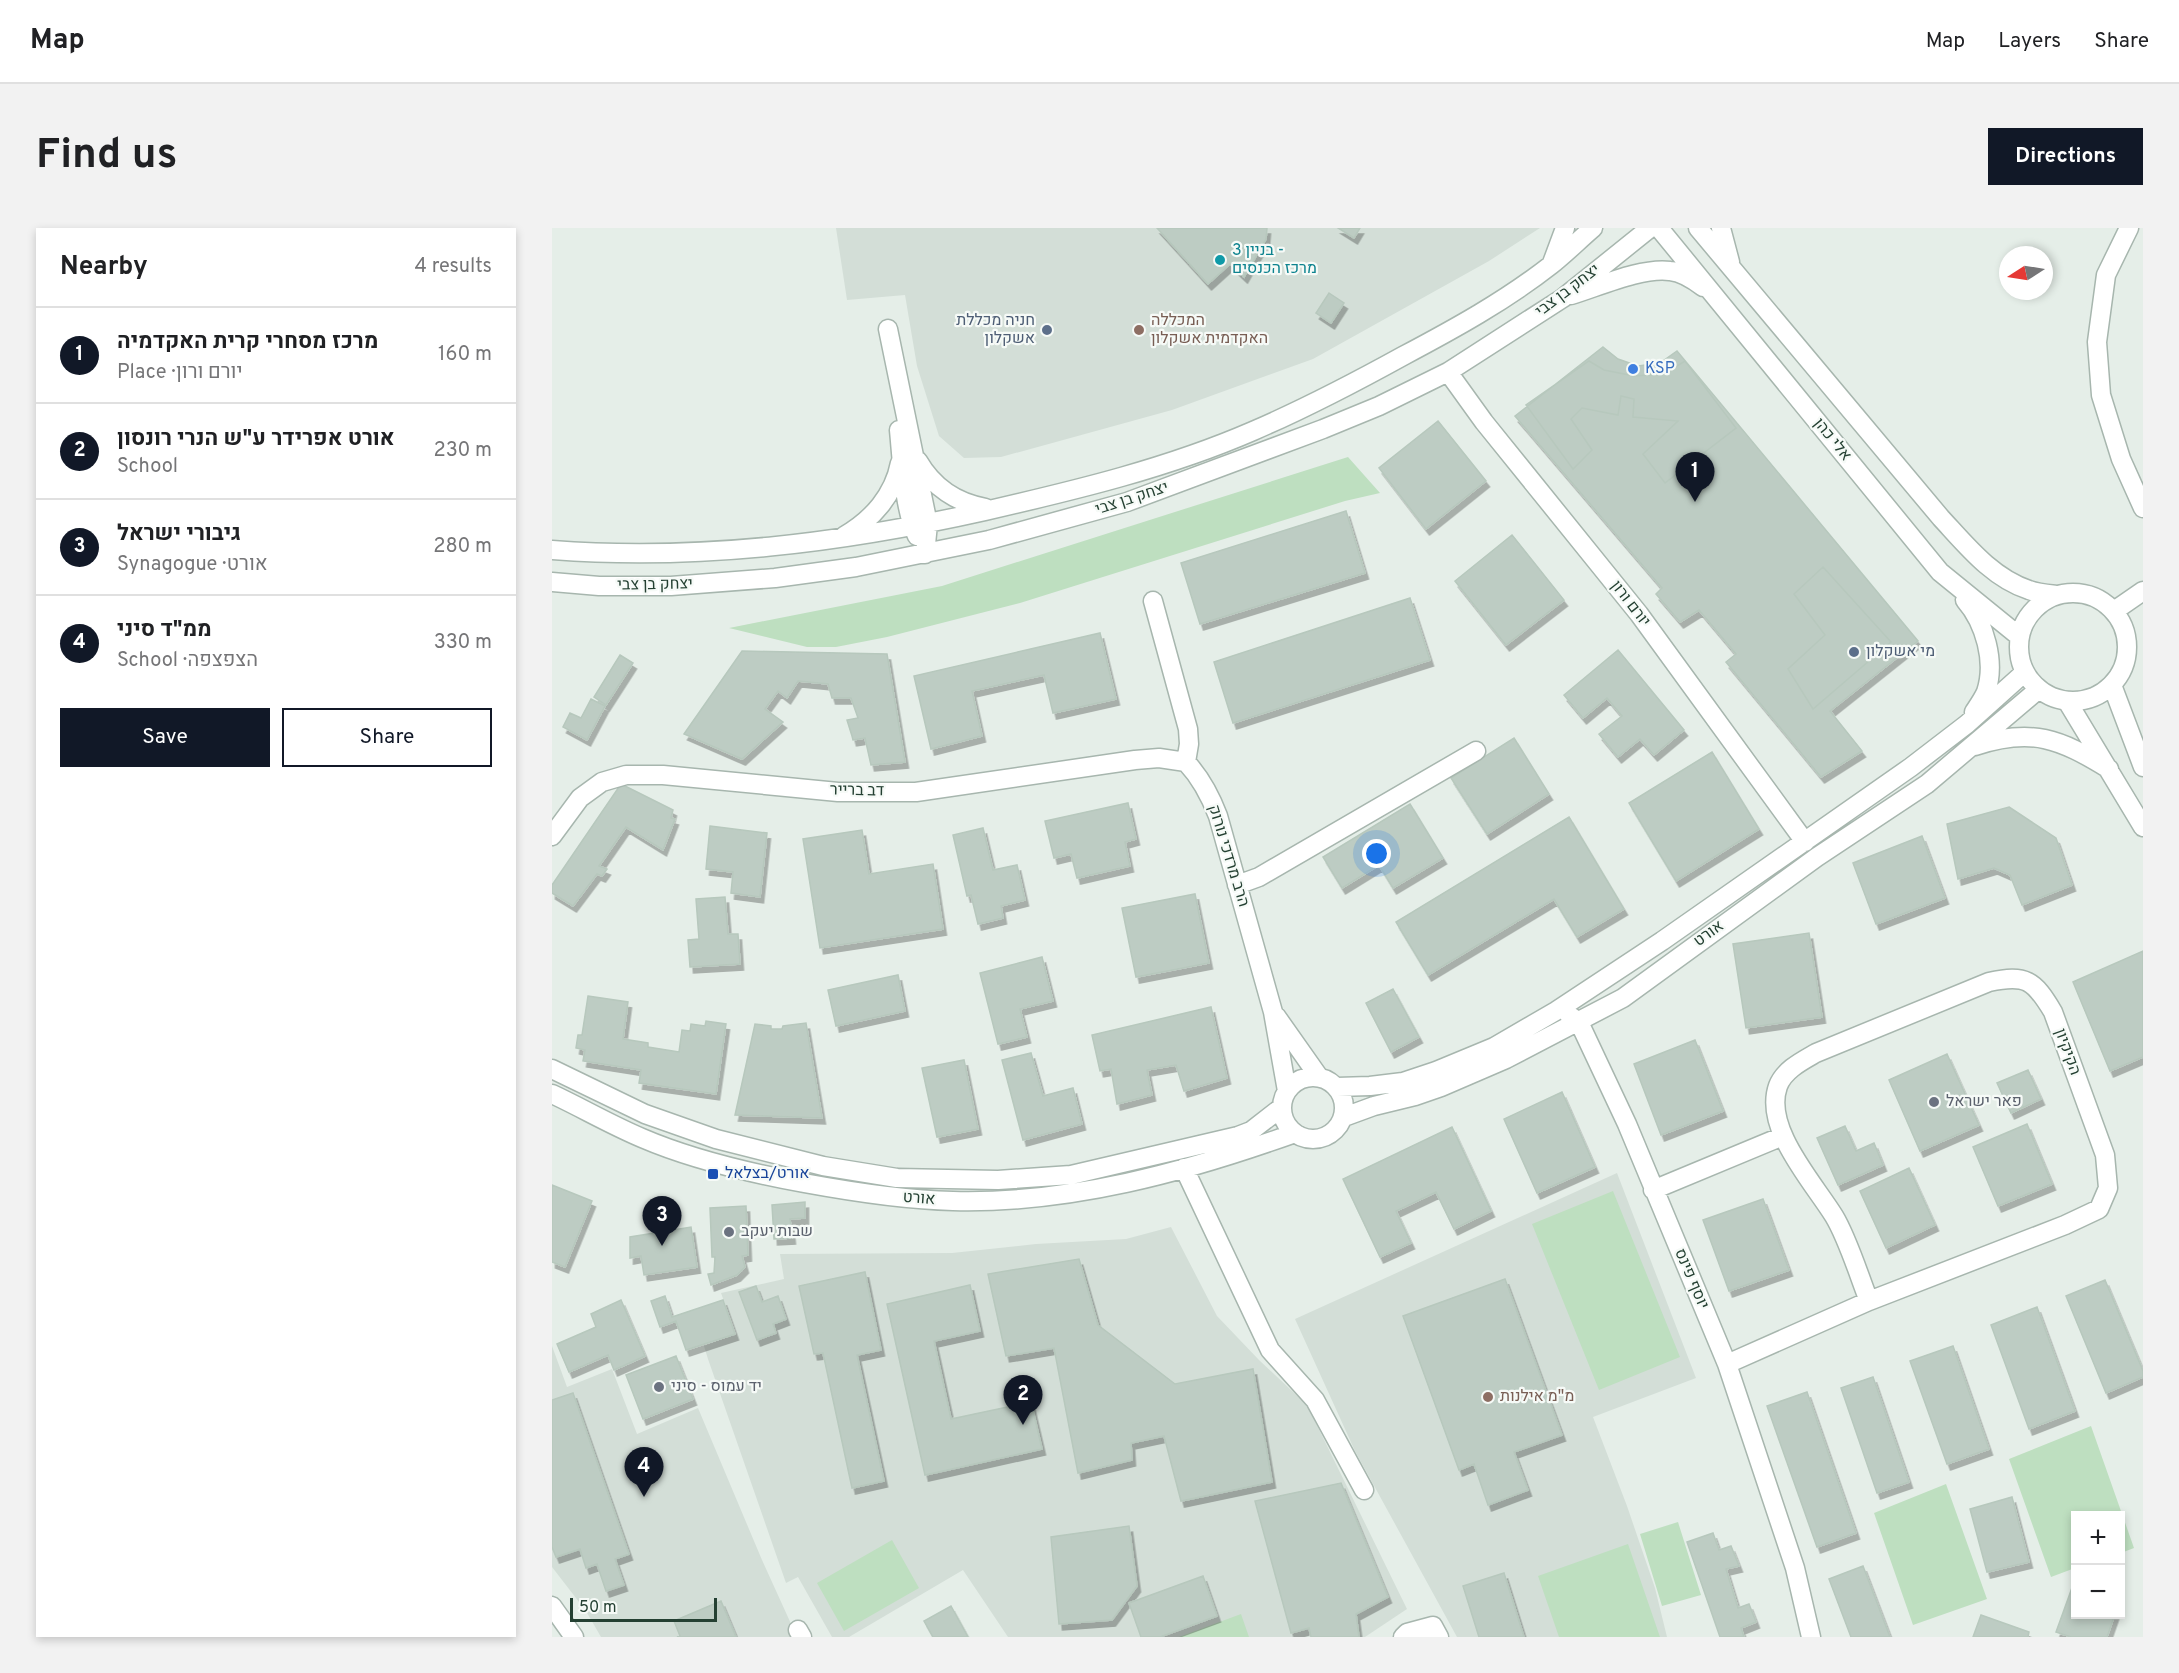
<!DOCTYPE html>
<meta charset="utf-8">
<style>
:root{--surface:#fff;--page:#f2f2f2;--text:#202124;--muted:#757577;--line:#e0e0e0;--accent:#111827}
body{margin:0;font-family:Overpass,Heebo,sans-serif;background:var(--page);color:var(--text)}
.controls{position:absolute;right:18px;bottom:18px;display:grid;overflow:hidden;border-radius:0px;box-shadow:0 3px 9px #0003}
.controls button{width:54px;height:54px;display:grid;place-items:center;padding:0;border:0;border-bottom:2px solid var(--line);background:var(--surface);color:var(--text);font:30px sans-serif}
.compass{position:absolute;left:1447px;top:18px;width:54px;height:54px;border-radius:50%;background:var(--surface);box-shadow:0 3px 9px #0003;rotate:258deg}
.scale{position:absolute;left:18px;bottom:15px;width:147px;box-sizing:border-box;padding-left:6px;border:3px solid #244032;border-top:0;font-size:16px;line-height:21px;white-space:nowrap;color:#244032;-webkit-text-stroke:4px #f6faf7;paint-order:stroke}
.you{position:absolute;left:825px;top:626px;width:21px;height:21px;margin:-15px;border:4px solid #fff;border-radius:50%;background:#1a73e8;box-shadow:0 0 0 9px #1a73e833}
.badge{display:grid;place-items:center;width:39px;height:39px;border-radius:50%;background:var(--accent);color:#fff;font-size:20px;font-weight:700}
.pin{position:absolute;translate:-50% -50px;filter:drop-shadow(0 2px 3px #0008)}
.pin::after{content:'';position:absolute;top:32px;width:21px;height:18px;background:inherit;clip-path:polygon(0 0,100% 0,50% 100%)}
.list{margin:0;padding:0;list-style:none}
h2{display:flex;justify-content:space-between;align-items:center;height:78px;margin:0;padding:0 24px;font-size:26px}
h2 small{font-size:20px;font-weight:400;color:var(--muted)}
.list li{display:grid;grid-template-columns:39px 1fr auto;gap:18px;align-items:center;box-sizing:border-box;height:96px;padding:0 24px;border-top:2px solid var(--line)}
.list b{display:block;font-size:22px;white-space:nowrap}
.list p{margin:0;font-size:20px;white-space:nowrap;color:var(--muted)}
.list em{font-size:20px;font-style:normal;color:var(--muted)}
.actions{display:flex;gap:12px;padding:18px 24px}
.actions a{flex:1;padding:14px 0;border:2px solid var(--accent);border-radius:0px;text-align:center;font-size:21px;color:var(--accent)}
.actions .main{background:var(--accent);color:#fff}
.map{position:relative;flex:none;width:1591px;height:1409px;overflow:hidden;border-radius:0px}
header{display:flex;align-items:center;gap:36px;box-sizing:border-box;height:84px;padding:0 30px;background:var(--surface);border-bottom:2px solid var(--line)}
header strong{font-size:28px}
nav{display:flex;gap:33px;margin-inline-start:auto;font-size:21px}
.intro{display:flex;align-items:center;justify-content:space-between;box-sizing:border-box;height:144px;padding:0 36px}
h1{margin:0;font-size:42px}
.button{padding:15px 27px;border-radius:0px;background:var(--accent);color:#fff;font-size:21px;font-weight:700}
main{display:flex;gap:36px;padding:0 36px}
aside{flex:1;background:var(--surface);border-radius:0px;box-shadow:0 3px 9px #0003}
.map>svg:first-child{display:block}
.built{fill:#d3ded7}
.green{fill:#bedfc0}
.building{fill:#bdccc3;stroke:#b7c8bd;stroke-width:1.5;filter:url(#shadow)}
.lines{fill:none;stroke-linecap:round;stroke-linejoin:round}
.minor-casing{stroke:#a7b6ae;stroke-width:21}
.minor{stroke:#fff;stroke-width:18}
.culture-dot{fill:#0f9aa8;stroke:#f6faf7;stroke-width:2}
.service-dot{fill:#5c6f8a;stroke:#f6faf7;stroke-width:2}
.education-dot{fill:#8d6e63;stroke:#f6faf7;stroke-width:2}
.shop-dot{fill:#3f7fe0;stroke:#f6faf7;stroke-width:2}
.worship-dot{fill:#6b7280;stroke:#f6faf7;stroke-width:2}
.transit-dot{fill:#1a4fb4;stroke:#f6faf7;stroke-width:2}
.labels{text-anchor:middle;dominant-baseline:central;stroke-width:4.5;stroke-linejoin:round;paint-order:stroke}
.culture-label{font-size:16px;fill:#0d838f;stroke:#f6faf7;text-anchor:start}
.street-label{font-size:16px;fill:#244032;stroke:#f6faf7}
.service-label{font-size:16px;fill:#4e5e75;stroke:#f6faf7;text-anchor:end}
.education-label{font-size:16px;fill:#785e54;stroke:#f6faf7;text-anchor:start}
.shop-label{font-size:16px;fill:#366cbe;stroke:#f6faf7;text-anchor:start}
.worship-label{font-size:16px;fill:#5b616d;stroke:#f6faf7;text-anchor:start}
.transit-label{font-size:16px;fill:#164399;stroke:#f6faf7;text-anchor:start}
</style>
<header>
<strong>Map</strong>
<nav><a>Map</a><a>Layers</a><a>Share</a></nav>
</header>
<div class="intro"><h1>Find us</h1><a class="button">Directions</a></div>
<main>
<aside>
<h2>Nearby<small>4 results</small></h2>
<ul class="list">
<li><span class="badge">1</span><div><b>מרכז מסחרי קרית האקדמיה</b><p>Place · יורם ורון</p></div><em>160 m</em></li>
<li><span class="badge">2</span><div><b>אורט אפרידר ע&quot;ש הנרי רונסון</b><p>School</p></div><em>230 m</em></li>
<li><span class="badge">3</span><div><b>גיבורי ישראל</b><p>Synagogue · אורט</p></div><em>280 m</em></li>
<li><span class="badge">4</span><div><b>ממ&quot;ד סיני</b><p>School · הצפצפה</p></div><em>330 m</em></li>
</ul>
<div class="actions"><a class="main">Save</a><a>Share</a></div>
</aside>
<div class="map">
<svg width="1591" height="1409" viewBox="0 0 1591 1409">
<defs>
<filter id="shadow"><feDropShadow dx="3.5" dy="6" stdDeviation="0" flood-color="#0004"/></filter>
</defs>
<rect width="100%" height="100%" fill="#e5eee8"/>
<path class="built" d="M 284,0 L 988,0 L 937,33 L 761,131 L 620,182 L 449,229 L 412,230 L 387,208 L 365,138 L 353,67 L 295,72 Z
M 1065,945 L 1144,1150 L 1041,1189 L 1075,1278 L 1103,1360 L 1115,1409 L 905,1409 L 803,1223 L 743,1091 Z
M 619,999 L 665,1088 L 707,1132 L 755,1177 L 855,1381 L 813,1409 L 456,1409 L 411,1342 L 297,1409 L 280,1409 L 246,1349 L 234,1355 L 156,1131 L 152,1118 L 184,1106 L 169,1065 L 232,1051 L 228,1026 L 400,1025 L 484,1016 L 574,1011 Z
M 0,1118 L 15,1159 L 60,1141 L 85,1206 L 146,1180 L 210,1332 L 245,1409 L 49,1409 L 34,1383 L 0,1339 Z"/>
<path class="green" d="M 796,229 L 828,265 L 793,273 L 468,375 L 335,409 L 284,419 L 255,419 L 177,400 L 390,358 Z
M 1061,963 L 1128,1129 L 1047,1162 L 980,996 Z
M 1539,1198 L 1582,1320 L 1569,1325 L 1568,1288 L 1524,1288 L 1523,1340 L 1499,1349 L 1457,1231 Z
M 1394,1256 L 1435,1371 L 1361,1397 L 1322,1285 Z
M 1126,1294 L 1149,1367 L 1110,1378 L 1088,1306 Z
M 340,1312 L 367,1360 L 292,1403 L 265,1355 Z
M 1076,1316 L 1108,1409 L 1007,1409 L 986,1348 Z
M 689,1386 L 697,1409 L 627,1409 Z"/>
<path class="building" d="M 605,0 L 715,0 L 714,11 L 692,49 L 678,36 L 656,56 Z
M 786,0 L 808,0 L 802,10 Z
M 777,65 L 792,75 L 779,95 L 764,85 Z
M 1051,119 L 1066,131 L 1086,138 L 1108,135 L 1125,123 L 1366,413 L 1278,483 L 1310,523 L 1269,549 L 1174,434 L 1184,426 L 1147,382 L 1128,394 L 1104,366 L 1110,360 L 963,188 Z
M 1037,133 L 1052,142 L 1082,148 L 1112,146 L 1133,133 L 1184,200 L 1113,255 L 1091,226 L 1126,193 L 1081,189 L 1082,171 L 1069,168 L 1066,187 L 1030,180 L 1019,191 L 1040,222 L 1021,241 L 974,177 Z
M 886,193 L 934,253 L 874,301 L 827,240 Z
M 794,283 L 813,345 L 648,396 L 629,335 Z
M 960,307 L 1012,372 L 954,417 L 903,353 Z
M 1271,339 L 1339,414 L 1261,481 L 1236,441 L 1273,407 L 1242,366 Z
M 858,370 L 878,432 L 681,495 L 662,434 Z
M 548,405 L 564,471 L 501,485 L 492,447 L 420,463 L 430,508 L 379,521 L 362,448 Z
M 1066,422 L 1132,502 L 1102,527 L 1088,511 L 1066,529 L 1047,506 L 1070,488 L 1055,470 L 1031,490 L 1012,467 Z
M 190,423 L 335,426 L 353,534 L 319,537 L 313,510 L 301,512 L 300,508 L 295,492 L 306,490 L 299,470 L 280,470 L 276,456 L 246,453 L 235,470 L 226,463 L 213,481 L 231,494 L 190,531 L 132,506 Z
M 68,427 L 81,435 L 54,477 L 42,469 Z
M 39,471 L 53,478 L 35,512 L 11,499 L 18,485 L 29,490 Z
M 962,510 L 997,566 L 935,606 L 899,550 Z
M 1160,524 L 1207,601 L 1124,653 L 1077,575 Z
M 69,556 L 121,582 L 119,590 L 123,591 L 111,622 L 74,599 L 47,638 L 55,641 L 50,648 L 45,646 L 21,678 L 0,665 L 0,657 Z
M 576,575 L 584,611 L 573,614 L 578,638 L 525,650 L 519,626 L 502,630 L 493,593 Z
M 858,576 L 891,630 L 841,660 L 827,637 L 790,660 L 771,629 Z
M 1457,579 L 1504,610 L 1520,657 L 1470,677 L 1458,647 L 1442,640 L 1406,651 L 1395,596 Z
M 1017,589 L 1072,681 L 1025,709 L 1002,671 L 876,747 L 844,694 Z
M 158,598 L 215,605 L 208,669 L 179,665 L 181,644 L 154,641 Z
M 431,600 L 441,642 L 465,637 L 473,672 L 449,678 L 451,690 L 426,696 L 419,667 L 415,668 L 401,607 Z
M 310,602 L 317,646 L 381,636 L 391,701 L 268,720 L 251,611 Z
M 1370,608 L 1393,670 L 1324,696 L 1301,635 Z
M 643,666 L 657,735 L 584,749 L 570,680 Z
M 173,669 L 176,706 L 186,706 L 188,736 L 138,739 L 136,712 L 147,711 L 144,671 Z
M 1257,705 L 1270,789 L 1194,800 L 1181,716 Z
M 1591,723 L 1591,829 L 1558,843 L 1521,754 Z
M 490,729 L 501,773 L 468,781 L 475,809 L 446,816 L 428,745 Z
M 346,747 L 353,783 L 284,798 L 276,762 Z
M 841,761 L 867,809 L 839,824 L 814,775 Z
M 36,768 L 76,774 L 71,811 L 96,815 L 96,819 L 127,824 L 130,802 L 138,803 L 139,796 L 153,798 L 154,793 L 174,796 L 164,866 L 87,855 L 89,842 L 31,833 L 33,822 L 24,820 L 26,807 L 30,807 Z
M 659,779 L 675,850 L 632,863 L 624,837 L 595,842 L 600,867 L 565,876 L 559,841 L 548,843 L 540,807 Z
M 254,795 L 270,890 L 183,887 L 203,796 L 219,798 L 219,801 L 230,801 L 231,798 Z
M 1143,812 L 1171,883 L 1109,907 L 1082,836 Z
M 479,825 L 491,868 L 521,860 L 530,896 L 471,912 L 450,832 Z
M 1395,826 L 1427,897 L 1368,923 L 1337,852 Z
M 412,832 L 426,901 L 385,909 L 370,840 Z
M 1476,842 L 1489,871 L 1459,885 L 1445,855 Z
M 1010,864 L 1043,939 L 985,965 L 952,891 Z
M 1475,896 L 1500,956 L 1446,978 L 1421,919 Z
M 1293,898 L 1304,923 L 1322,915 L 1331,937 L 1286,957 L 1265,910 Z
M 900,899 L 939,983 L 902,1001 L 884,964 L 844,983 L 859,1015 L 828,1029 L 791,951 Z
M 1357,940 L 1383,997 L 1334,1020 L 1308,963 Z
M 0,957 L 40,973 L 13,1039 L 0,1034 Z
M 1211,971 L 1237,1042 L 1177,1063 L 1151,992 Z
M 253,974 L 253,990 L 238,991 L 240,1010 L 222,1011 L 220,977 Z
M 194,978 L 196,1027 L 190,1028 L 193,1039 L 185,1047 L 159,1057 L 156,1046 L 162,1045 L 163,1029 L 160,1029 L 158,980 Z
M 139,999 L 145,1039 L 92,1047 L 89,1028 L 78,1030 L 78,1009 Z
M 527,1031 L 546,1097 L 623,1156 L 701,1141 L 720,1254 L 629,1273 L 612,1208 L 579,1215 L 580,1232 L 526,1245 L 502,1120 L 454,1128 L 436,1046 Z
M 313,1044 L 329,1122 L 305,1127 L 332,1253 L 300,1260 L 271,1125 L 262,1126 L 247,1058 Z
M 953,1051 L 1010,1207 L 962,1224 L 976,1262 L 936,1277 L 922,1236 L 907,1242 L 851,1088 Z
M 1553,1052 L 1591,1143 L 1591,1149 L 1554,1165 L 1514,1068 Z
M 418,1057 L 428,1103 L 382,1113 L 399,1191 L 479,1174 L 490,1221 L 373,1247 L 335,1076 Z
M 204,1058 L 210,1074 L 226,1068 L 234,1091 L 221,1096 L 224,1105 L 205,1112 L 187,1064 Z
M 113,1068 L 120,1089 L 171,1072 L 183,1106 L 134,1122 L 124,1093 L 108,1099 L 99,1073 Z
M 69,1072 L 93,1128 L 62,1142 L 56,1127 L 17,1144 L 5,1116 L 44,1099 L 39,1086 Z
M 1485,1079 L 1523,1183 L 1477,1201 L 1439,1097 Z
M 1401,1118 L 1437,1221 L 1395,1236 L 1358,1133 Z
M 124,1128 L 141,1171 L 91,1191 L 74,1147 Z
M 1321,1149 L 1357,1254 L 1325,1265 L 1289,1160 Z
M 1255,1164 L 1304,1305 L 1265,1319 L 1215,1178 Z
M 21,1165 L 77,1326 L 63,1331 L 72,1357 L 54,1363 L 45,1336 L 34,1340 L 28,1321 L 4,1329 L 0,1319 L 0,1172 Z
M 789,1255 L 836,1369 L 804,1386 L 807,1409 L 759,1409 L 757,1400 L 739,1405 L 703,1273 Z
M 1460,1269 L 1477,1334 L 1435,1344 L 1418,1281 Z
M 577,1298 L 585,1358 L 560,1392 L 507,1396 L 499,1309 Z
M 1161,1305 L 1167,1322 L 1179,1318 L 1187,1338 L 1174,1341 L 1186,1380 L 1197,1376 L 1204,1394 L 1189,1400 L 1192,1409 L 1168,1409 L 1135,1314 Z
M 1311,1338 L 1338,1409 L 1299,1409 L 1277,1351 Z
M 952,1345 L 972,1409 L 927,1409 L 911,1358 Z
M 651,1348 L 665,1388 L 608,1409 L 589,1409 L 577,1375 Z
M 1521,1357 L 1524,1358 L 1524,1386 L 1563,1386 L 1555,1409 L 1519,1409 L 1504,1404 Z
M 169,1373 L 184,1409 L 125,1409 L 128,1408 L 122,1393 Z
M 399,1378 L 416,1409 L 381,1409 L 372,1393 Z
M 1429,1387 L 1477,1404 L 1476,1409 L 1421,1409 Z"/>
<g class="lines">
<defs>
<path id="minor" d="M 1107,0 L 1388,344 L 1468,409
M 1146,0 L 1389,290 C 1414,317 1440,350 1477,362 C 1485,365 1496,366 1505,367
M 1169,0 L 1178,34
M 1577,0 L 1554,47 L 1545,114 L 1549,167 L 1569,231 L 1591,280
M 1000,35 L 1013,0
M 1019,67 C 1046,59 1090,39 1118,43 C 1129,44 1142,52 1151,59
M 336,101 L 376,296 L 373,326
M 896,144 L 932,194 L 1087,386 L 1253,614
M 347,202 C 350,233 352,281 365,308
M 366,233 C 381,259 405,275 434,280
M 292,308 C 320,292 342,267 348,235
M 0,322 C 146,333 290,315 433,283 C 524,262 616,240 701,203 C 752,181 802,155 851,128 C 902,101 953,73 999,37 C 1013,26 1027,12 1041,0
M 0,354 L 47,358 L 119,358 L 223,350 L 304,339 L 437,312 L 575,274 L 771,201 L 827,178 L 896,144 L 1011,70 L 1098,0
M1467 419a54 54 0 1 1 108 0a54 54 0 1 1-108 0Z
M 1413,372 C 1433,395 1444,434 1434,464 C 1431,471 1426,478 1422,484
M 601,373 L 636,501 L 637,516 L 634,534 C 649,550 658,567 666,588 L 721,784 L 735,863
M 1562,383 L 1591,363
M 1560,457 L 1591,539
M 1515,473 L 1591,599
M 1423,518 C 1480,499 1508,511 1557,541
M 0,608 L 28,570 L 50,554 L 74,547 L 111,547 L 286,564 L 364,564 L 583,532 L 607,530 L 634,534
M 685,657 L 707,649 L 924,523
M 1017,787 L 1027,794 L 1075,896 L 1175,1136 L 1243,1340 L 1259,1409
M 724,788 L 767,849
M 0,841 L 93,886 L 164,911 L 271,938 L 345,950 L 446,952 L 519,947 L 686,908 L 699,903 L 730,879
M730 880a31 31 0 1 1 62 0a31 31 0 1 1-62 0Z
M 785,859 L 818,858 L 851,854 L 884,843 L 942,819 L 1004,783 L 1110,713 L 1359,539 L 1415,496 L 1473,444
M 0,866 C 30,880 59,897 90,910 C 141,932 198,945 252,955 C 301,964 351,972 401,973 C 518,976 634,944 743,905
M 792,889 L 822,878 L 863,868 L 889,859 L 954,831 L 1071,770 L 1265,629 L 1375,556 L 1487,461
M 632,940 L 718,1122 L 763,1172 L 812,1262
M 1101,962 L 1231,908
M 1175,1136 L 1317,1073 L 1513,997 L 1547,981 L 1556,960 L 1553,927 L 1501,784 C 1482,752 1474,746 1437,754 L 1264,825 C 1250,833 1232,842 1226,858 C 1211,900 1261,954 1282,988 C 1296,1011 1307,1048 1317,1073
M 0,1378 L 22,1409
M 246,1402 L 250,1409
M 851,1409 L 855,1405 L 881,1398 L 887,1409"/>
</defs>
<use href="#minor" class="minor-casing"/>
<use href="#minor" class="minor"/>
</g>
<circle class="culture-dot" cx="668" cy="32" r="6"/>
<g class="service-dot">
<circle cx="495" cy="102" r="6"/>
<circle cx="1302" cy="424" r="6"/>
</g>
<g class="education-dot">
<circle cx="587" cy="102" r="6"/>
<circle cx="936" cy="1169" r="6"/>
</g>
<circle class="shop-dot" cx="1081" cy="141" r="6"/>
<g class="worship-dot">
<circle cx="1382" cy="874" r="6"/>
<circle cx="177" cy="1004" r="6"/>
<circle cx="107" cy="1159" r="6"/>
</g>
<rect class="transit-dot" x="155" y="940" width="12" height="12" rx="3"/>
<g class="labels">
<g class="culture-label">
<text x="680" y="23">בניין 3 -<tspan x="680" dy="18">מרכז הכנסים</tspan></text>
</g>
<g class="street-label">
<text transform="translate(1016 63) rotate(-37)">יצחק בן צבי</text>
<text transform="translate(1280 212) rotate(51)">אלי כהן</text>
<text transform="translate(580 271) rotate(-18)">יצחק בן צבי</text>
<text transform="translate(103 357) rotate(-1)">יצחק בן צבי</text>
<text transform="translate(1078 376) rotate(52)">יורם ורון</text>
<text transform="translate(305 563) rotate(1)">דב ברייר</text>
<text transform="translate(676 628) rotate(73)">הרב מרדכי נורוק</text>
<text transform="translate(1157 706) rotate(-36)">אורט</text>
<text transform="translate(1515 824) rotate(70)">הקיקיון</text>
<text transform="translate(367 971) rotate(4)">אורט</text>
<text transform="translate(1139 1051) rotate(67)">יוסף פינס</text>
</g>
<g class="service-label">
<text x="483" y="93">חניה מכללת<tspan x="483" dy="18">אשקלון</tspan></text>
<text x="1314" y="424" text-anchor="start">מי אשקלון</text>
</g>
<g class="education-label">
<text x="599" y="93">המכללה<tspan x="599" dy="18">האקדמית אשקלון</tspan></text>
<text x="948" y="1169">מ"מ אילנות</text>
</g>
<g class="shop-label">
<text x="1093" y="141">KSP</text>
</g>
<g class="worship-label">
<text x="1394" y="874">פאר ישראל</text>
<text x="189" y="1004">שבות יעקב</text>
<text x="119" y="1159">יד עמוס - סיני</text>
</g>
<g class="transit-label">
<text x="173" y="946">אורט/בצלאל</text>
</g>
</g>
</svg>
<div class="controls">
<button>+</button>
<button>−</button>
</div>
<svg class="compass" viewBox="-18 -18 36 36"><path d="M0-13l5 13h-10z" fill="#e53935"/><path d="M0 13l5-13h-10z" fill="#757577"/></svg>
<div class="scale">50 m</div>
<div class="you"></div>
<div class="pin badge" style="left:1143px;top:274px">1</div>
<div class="pin badge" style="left:471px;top:1197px">2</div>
<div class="pin badge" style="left:110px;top:1018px">3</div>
<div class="pin badge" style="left:92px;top:1269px">4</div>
</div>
</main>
